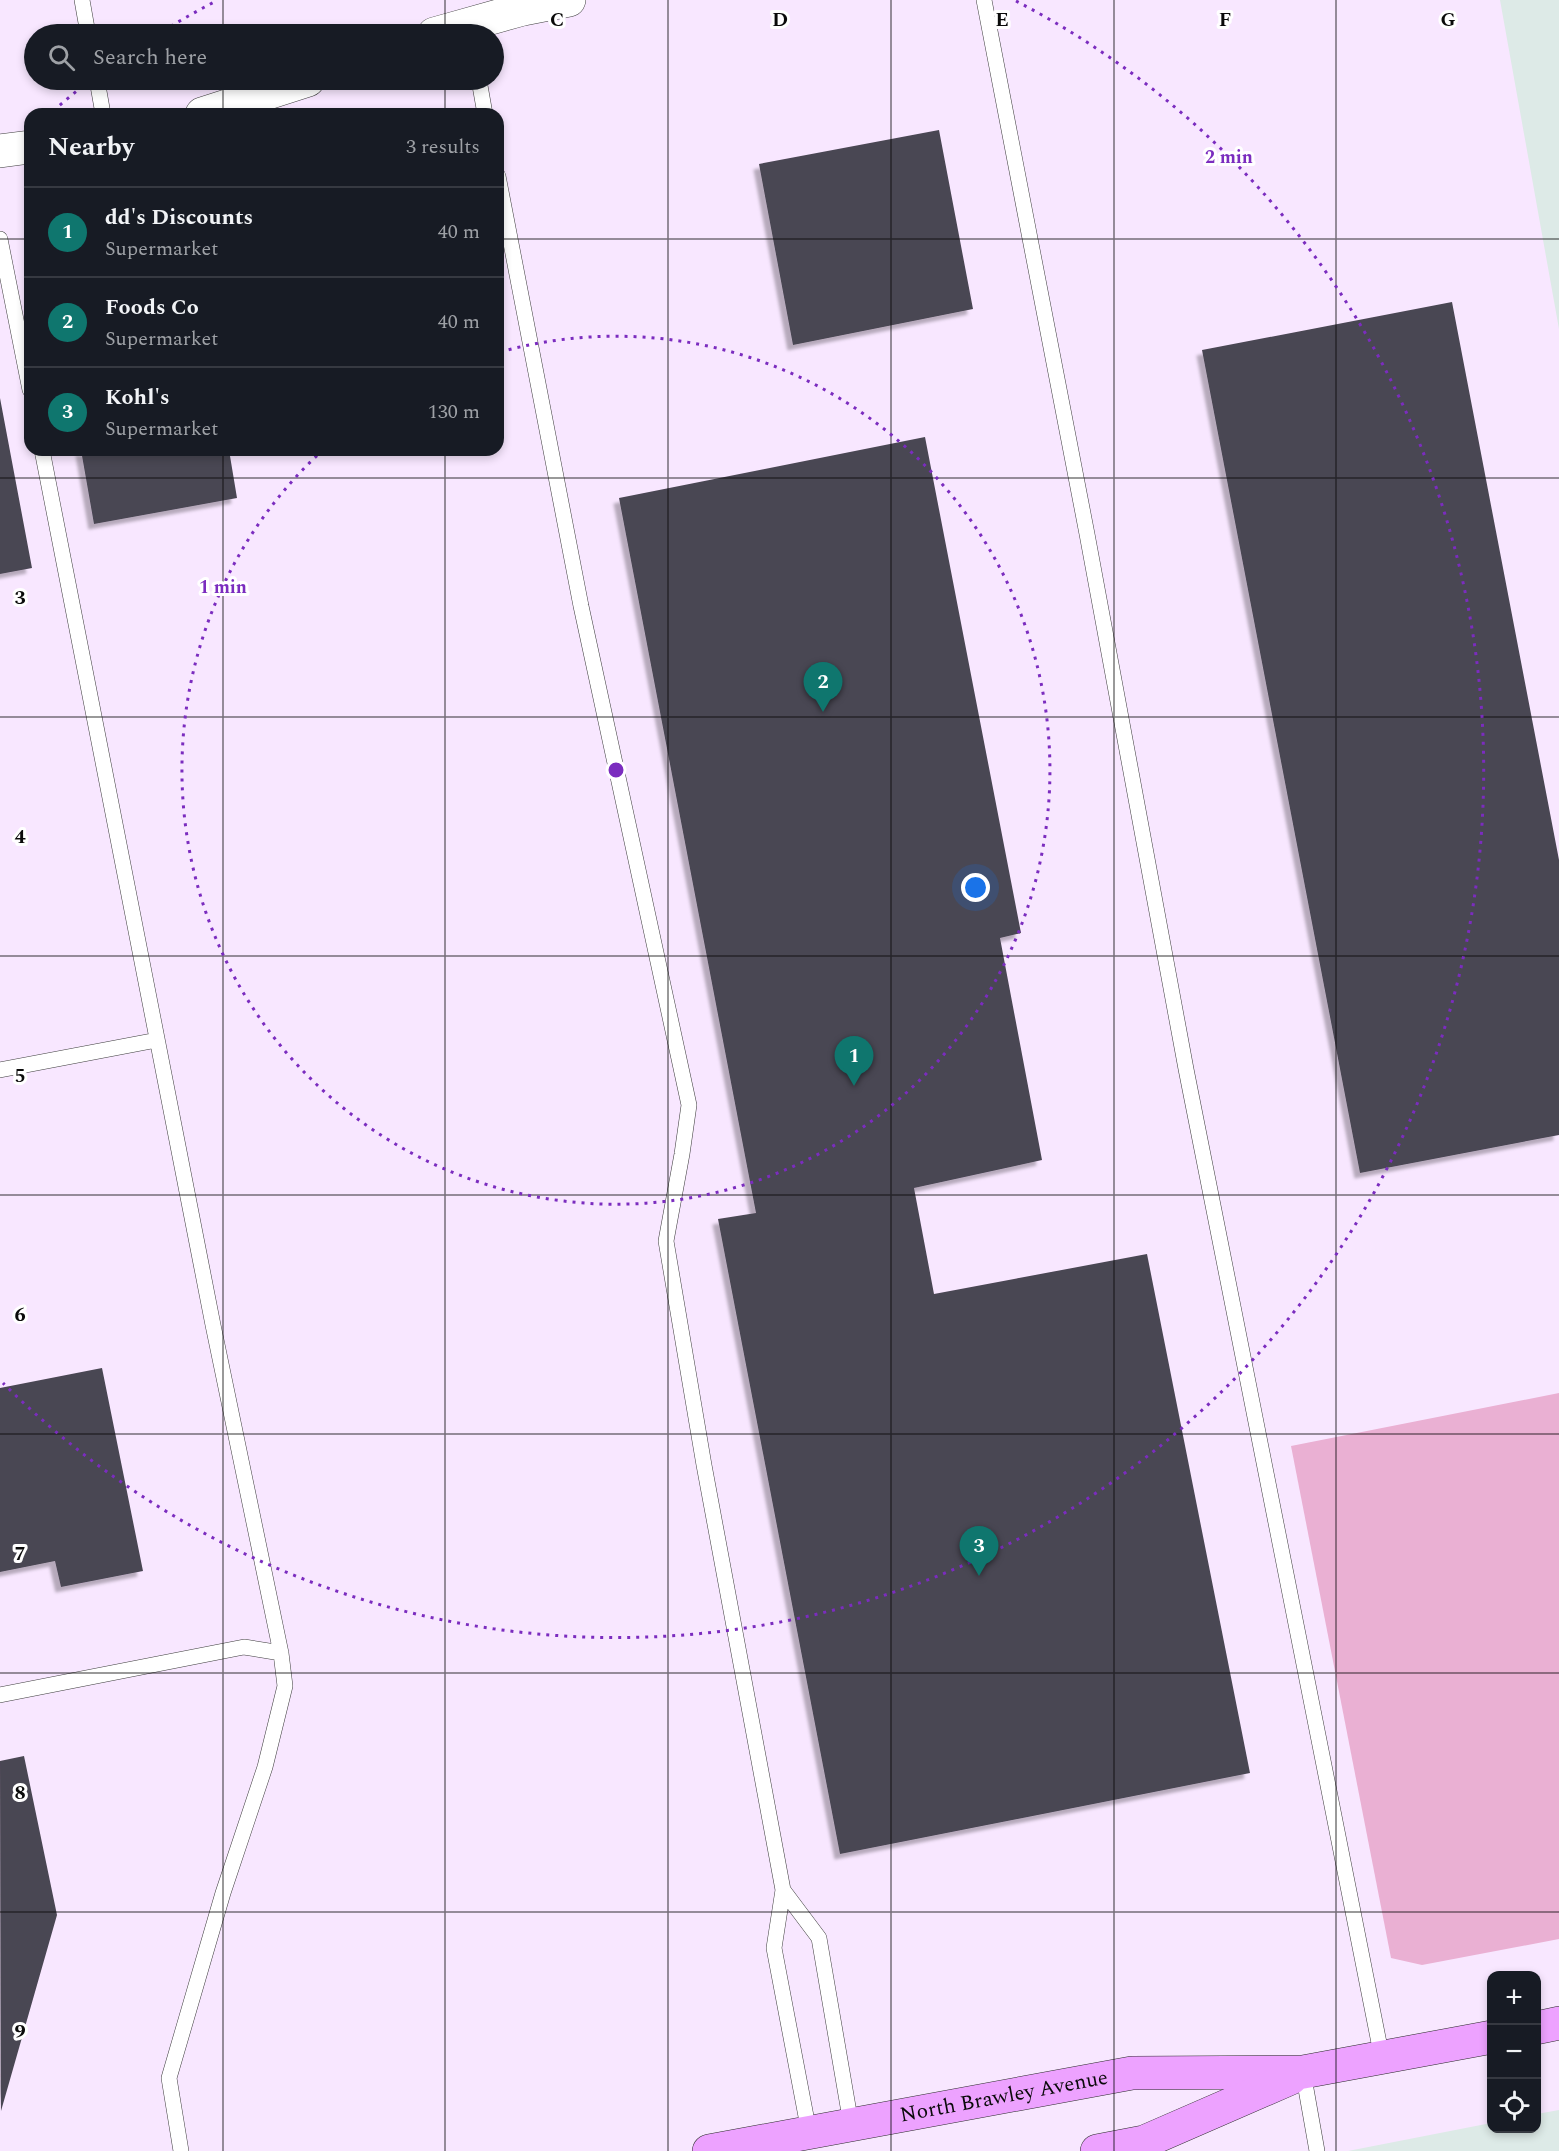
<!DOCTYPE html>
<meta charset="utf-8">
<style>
:root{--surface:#171b24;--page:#20242c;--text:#f1f3f6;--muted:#9ea1a6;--line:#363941;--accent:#0f766e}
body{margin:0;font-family:Spectral,serif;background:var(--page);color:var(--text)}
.controls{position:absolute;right:18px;bottom:18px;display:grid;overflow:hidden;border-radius:12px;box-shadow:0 3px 9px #0003}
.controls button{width:54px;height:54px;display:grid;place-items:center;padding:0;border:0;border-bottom:2px solid var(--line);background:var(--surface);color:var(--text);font:30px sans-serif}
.you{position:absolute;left:976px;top:888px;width:21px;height:21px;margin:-15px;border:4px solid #fff;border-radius:50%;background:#1a73e8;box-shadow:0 0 0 9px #1a73e833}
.badge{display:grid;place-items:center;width:39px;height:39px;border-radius:50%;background:var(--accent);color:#fff;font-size:20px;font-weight:700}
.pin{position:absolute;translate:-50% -50px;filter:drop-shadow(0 2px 3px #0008)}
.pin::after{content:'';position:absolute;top:32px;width:21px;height:18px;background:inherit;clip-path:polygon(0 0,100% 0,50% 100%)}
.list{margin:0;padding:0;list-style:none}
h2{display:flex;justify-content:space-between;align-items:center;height:78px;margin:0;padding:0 24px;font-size:26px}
h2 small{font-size:20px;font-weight:400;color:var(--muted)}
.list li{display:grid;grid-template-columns:39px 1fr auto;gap:18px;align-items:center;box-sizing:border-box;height:90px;padding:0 24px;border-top:2px solid var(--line)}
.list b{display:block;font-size:22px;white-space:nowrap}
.list p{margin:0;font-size:20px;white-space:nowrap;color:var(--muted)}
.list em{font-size:20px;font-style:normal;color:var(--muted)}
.icon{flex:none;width:33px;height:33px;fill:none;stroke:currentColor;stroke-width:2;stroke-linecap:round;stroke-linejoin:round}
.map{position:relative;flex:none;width:1559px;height:2151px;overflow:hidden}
.search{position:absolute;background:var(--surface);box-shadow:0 3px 9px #0003;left:24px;top:24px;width:480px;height:66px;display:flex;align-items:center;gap:15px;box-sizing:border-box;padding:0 21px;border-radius:33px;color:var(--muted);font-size:22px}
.panel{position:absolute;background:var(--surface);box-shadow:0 3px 9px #0003;left:24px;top:108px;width:480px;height:348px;border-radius:18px}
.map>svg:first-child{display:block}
.industrial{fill:#ddeae7}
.green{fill:#eab0d3}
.building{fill:#4a4653;filter:url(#shadow)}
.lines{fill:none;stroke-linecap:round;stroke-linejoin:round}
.service-casing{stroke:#3d3d3d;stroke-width:16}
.tertiary-casing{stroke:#3d3d3d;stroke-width:34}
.secondary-casing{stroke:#2c2c2c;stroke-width:34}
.service{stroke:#fff;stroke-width:15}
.tertiary{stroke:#fff;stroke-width:33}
.secondary{stroke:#eda2ff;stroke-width:33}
.grid{fill:none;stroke:#0a0a0a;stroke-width:1.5;stroke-opacity:0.55}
.ring{fill:none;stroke:#7b2cbf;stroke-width:3;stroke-dasharray:3 6}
.labels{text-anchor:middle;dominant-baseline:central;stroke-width:6;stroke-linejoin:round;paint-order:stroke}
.street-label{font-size:21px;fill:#0a0a0a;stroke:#fff}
.grid-label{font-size:20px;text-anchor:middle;font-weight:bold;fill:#0a0a0a;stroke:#fff;stroke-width:6;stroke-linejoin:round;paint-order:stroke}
.centre{fill:#7b2cbf;stroke:#fff;stroke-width:3}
.ring-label{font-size:18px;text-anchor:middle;font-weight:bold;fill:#7b2cbf;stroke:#fff;stroke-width:6;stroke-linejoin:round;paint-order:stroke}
</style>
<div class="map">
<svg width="1559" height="2151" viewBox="0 0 1559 2151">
<defs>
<filter id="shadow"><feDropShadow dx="-5.5" dy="5.5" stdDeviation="1.5" flood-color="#0004"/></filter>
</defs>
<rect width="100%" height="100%" fill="#f8e7ff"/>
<path class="industrial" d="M 1500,0 L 1559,0 L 1559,329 Z
M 1559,2110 L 1559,2151 L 1348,2151 L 1491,2123 L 1492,2128 L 1536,2128 L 1537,2114 Z"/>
<path class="green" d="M 1559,1393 L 1559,1939 L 1422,1965 L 1391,1958 L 1291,1446 Z"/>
<path class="building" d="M 939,130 L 973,309 L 793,345 L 759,164 Z
M 1452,302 L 1559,860 L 1559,1135 L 1360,1173 L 1202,350 Z
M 0,398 L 32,568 L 0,574 Z
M 925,437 L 1021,933 L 1000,938 L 1042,1160 L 914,1188 L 934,1294 L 1147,1254 L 1250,1773 L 840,1854 L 718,1219 L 756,1213 L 619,498 Z
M 81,450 L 229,450 L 237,498 L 94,524 Z
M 102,1368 L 143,1571 L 61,1587 L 55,1561 L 0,1572 L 0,1388 Z
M 24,1756 L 57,1915 L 1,2111 L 0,1761 Z"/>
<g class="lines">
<defs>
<path id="service" d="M 82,0 L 88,34
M 984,0 L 1087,534 L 1186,1069 L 1382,2058
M 97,80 L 103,114
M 479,80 L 485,114
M 498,176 L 581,606 L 689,1105 L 682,1154 L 666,1241 L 704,1465 L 783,1890
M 0,239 L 30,390
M 42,450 L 213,1325 L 281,1653 L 285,1686 L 265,1767 L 223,1893 L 169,2078 L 181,2151
M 0,1070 L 157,1040
M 0,1695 L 244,1647 L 281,1653
M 1303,2072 L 1317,2151
M 809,2132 L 774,1948 L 783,1890 L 819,1938 L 851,2124"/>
<path id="tertiary" d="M 434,34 L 523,9 L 569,0
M 202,114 L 308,80
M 0,151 L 30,147"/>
<g id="secondary">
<path d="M 1536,2028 L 1559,2023"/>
<path id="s1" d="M 709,2151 L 1132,2073 L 1303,2072 L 1492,2037"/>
<path d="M 1097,2151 L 1144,2142 L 1291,2078"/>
</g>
</defs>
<use href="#service" class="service-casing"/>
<use href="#tertiary" class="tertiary-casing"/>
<use href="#secondary" class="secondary-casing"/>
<use href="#service" class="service"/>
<use href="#tertiary" class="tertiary"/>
<use href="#secondary" class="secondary"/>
</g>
<path class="grid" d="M 223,0 L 223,34M 445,0 L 445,34M 668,0 L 668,2151M 891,0 L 891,2151M 1114,0 L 1114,2151M 1336,0 L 1336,2151M 223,80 L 223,114M 445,80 L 445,114M 0,239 L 30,239M 498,239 L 1559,239M 223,450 L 223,2151M 445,450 L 445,2151M 0,478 L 1559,478M 0,717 L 1559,717M 0,956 L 1559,956M 0,1195 L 1559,1195M 0,1434 L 1559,1434M 0,1673 L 1559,1673M 0,1912 L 1559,1912"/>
<g class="ring">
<path d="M500 352A434 434 0 1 1 323 450"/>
<path d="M53 111A867 867 0 0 1 88 82M163 31A867 867 0 0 1 216 1M1016 1A867 867 0 1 1 3 1383"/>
</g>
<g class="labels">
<g class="street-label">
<text stroke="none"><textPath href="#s1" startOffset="300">North Brawley Avenue</textPath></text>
</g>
</g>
<g class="grid-label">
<text x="557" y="26">C</text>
<text x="780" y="26">D</text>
<text x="1002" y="26">E</text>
<text x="1225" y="26">F</text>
<text x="1448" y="26">G</text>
<text x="20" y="604">3</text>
<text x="20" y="843">4</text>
<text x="20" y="1082">5</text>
<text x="20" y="1321">6</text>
<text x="20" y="1560">7</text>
<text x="20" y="1799">8</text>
<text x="20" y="2038">9</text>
</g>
<circle cx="616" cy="770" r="9" class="centre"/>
<g class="ring-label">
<text x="1229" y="163">2 min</text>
<text x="223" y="593">1 min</text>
</g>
</svg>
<div class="controls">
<button>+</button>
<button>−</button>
<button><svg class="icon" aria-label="locate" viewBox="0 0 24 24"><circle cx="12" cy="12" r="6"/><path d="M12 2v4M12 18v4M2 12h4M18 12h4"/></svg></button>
</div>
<div class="you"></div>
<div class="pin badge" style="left:854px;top:1086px">1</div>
<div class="pin badge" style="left:823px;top:712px">2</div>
<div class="pin badge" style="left:979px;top:1576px">3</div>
<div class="search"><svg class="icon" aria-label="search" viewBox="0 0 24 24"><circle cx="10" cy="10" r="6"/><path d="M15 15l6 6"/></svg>Search here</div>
<section class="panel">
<h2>Nearby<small>3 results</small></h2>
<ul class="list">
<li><span class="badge">1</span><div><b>dd's Discounts</b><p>Supermarket</p></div><em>40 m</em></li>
<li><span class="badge">2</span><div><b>Foods Co</b><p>Supermarket</p></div><em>40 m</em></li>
<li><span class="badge">3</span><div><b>Kohl's</b><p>Supermarket</p></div><em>130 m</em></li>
</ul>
</section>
</div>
